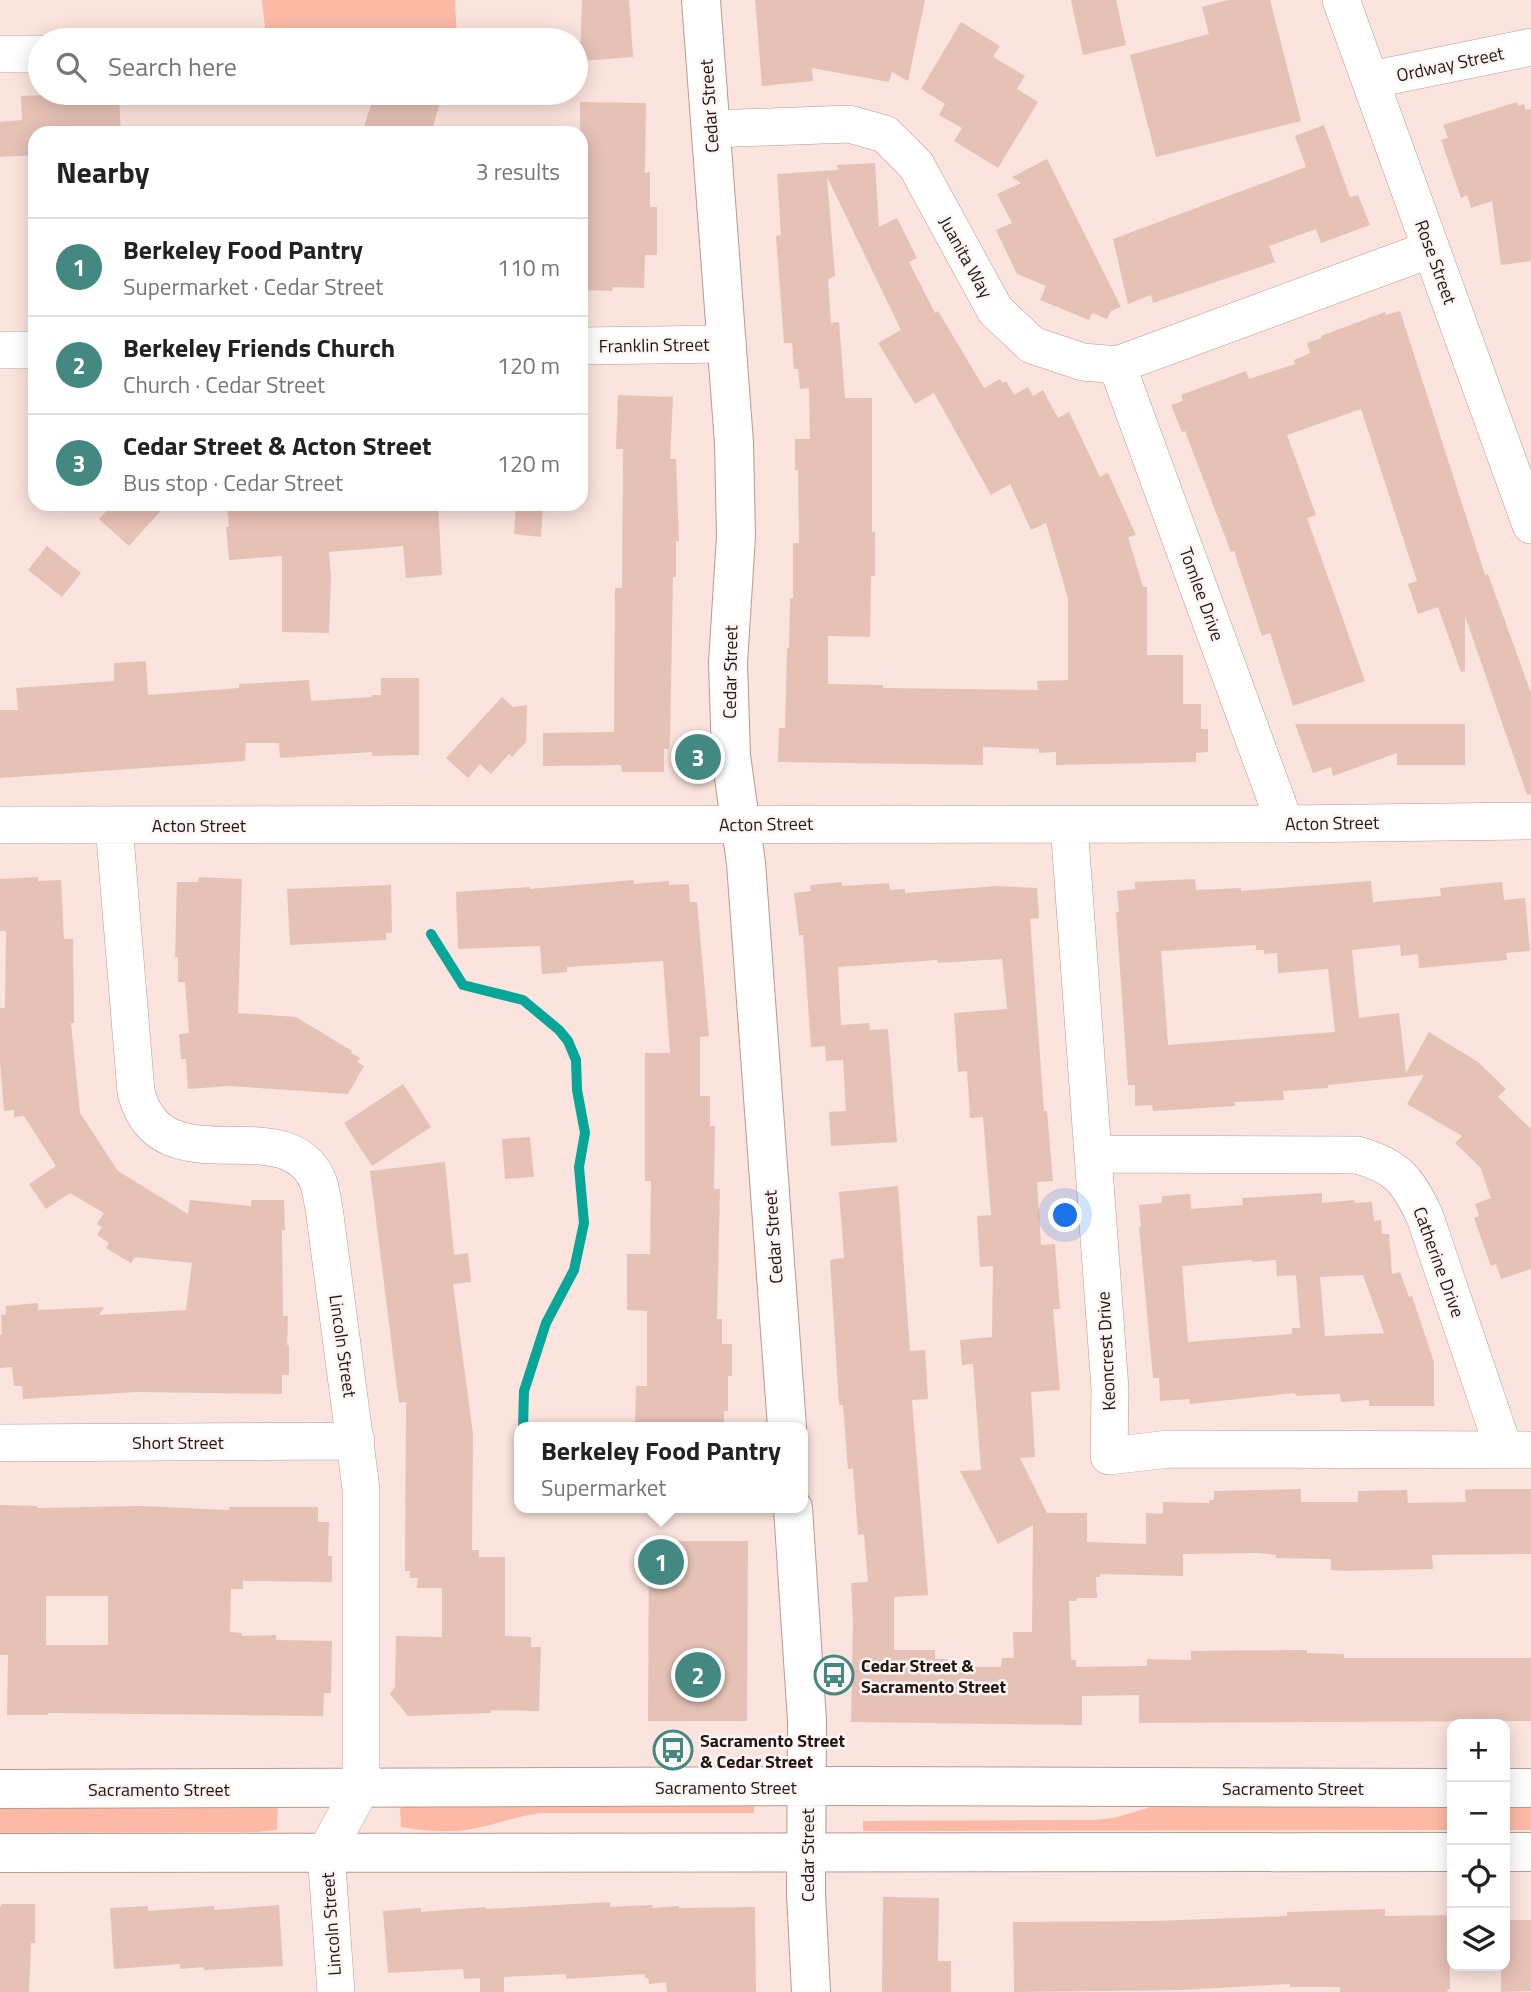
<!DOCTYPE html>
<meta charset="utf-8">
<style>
:root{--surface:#fff;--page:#f6f6f6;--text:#222;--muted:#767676;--line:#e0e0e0;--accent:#438981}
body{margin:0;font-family:"Titillium Web",sans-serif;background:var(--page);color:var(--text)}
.controls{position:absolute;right:21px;bottom:21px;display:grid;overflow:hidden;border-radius:14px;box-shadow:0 4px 18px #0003}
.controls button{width:63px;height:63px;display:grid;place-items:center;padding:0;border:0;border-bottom:2px solid var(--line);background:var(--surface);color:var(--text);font:35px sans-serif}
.you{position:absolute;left:1066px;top:1216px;width:24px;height:24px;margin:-18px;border:5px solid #fff;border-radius:50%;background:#1a73e8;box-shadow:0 0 0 10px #1a73e833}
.badge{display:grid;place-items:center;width:46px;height:46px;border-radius:50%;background:var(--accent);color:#fff;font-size:23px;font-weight:700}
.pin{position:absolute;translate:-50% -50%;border:4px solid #fff;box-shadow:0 2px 7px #0006}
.popup{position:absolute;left:514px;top:1422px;width:294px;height:91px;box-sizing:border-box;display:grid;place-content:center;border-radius:14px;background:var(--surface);filter:drop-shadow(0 2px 5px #0005);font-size:23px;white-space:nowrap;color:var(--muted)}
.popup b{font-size:26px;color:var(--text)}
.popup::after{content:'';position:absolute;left:50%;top:100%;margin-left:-14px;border:14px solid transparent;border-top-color:var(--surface)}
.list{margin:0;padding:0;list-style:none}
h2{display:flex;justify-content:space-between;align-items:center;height:91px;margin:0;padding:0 28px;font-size:30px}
h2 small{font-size:23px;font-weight:400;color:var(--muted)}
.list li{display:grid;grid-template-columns:46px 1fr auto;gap:21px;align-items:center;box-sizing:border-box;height:98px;padding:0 28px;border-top:2px solid var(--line)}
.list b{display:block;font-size:26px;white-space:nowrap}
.list p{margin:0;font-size:23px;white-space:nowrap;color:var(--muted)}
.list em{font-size:23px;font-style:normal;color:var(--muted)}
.icon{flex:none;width:38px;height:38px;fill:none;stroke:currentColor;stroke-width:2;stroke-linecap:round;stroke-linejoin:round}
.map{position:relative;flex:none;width:1531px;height:1992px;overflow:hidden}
.search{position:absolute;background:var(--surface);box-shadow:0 4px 18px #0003;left:28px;top:28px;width:560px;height:77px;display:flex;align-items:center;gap:18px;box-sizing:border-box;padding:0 24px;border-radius:38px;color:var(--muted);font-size:26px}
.panel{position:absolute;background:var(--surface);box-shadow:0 4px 18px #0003;left:28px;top:126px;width:560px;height:385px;border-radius:21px}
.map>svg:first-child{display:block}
.green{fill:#fcbaa6}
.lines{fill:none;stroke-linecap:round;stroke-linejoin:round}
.stream{stroke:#07a699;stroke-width:10}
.building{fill:#e6c1b6;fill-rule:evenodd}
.street-casing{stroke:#bb988d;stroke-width:38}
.secondary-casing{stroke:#bb988d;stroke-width:40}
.street{stroke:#fff;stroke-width:37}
.secondary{stroke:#fff;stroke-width:38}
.labels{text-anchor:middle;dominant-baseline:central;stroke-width:5;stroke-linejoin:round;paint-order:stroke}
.street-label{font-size:18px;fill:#241713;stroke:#fdf5f3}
.poi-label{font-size:18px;font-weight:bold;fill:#241713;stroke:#fdf5f3;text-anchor:start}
</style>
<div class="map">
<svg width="1531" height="1992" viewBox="0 0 1531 1992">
<rect width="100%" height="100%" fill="#fbe4dd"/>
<path class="green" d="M 262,0 L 455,0 L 457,40 L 427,40 L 427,28 L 265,28 Z
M 0,1803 L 271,1806 L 278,1809 L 277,1830 L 258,1832 L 0,1833 Z
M 754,1803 L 754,1813 L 541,1813 C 517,1816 495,1825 472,1829 C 448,1833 424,1831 401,1827 L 400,1808 L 407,1806 Z
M 1452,1803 L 1452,1830 L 863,1831 L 863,1821 L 1093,1820 L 1114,1818 L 1158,1805 Z
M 1505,1803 L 1531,1803 L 1531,1830 L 1505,1830 Z"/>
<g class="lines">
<path class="stream" d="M 431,934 L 463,985 L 523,1000 L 559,1030 L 568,1041 L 576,1060 L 577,1090 L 585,1133 L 579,1167 L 584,1223 L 574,1270 L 546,1323 L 524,1391 L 523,1427"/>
</g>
<path class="building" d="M 582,0 L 629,0 L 633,57 L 580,61 Z
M 755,0 L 925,0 L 908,81 L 892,72 L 889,82 L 812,68 L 813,81 L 762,86 Z
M 1071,0 L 1116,0 L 1126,45 L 1083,55 Z
M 1228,0 L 1270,0 L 1301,121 L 1156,157 L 1130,55 L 1209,34 L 1202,7 Z
M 961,22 L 1000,46 L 993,57 L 1025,76 L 1017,89 L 1038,102 L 998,168 L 954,141 L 962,128 L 939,115 L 945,104 L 921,89 Z
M 375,93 L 443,93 L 431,133 L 385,133 L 364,126 Z
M 48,95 L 48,100 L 106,95 L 106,99 L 119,98 L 121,133 L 35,133 L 35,155 L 0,157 L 0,122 L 22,120 L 21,96 Z
M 580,102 L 646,103 L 645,173 L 650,172 L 650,207 L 657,207 L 657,255 L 645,255 L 644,288 L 613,287 L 612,291 L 581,290 Z
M 1517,102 L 1518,106 L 1524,104 L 1526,110 L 1531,109 L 1531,261 L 1501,265 L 1492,201 L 1471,208 L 1467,195 L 1461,198 L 1441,140 L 1448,138 L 1443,125 Z
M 1324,125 L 1350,197 L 1358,195 L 1370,225 L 1321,243 L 1316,229 L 1269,246 L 1275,262 L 1153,303 L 1151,295 L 1128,304 L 1113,239 L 1306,167 L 1295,136 Z
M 1047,159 L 1121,307 L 1111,311 L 1107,319 L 1092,313 L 1089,320 L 1040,300 L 1046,286 L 1017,274 L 996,230 L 1012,223 L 997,194 L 1021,183 L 1012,177 Z
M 875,163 L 879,227 L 897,218 L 917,258 L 909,262 L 935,313 L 938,311 L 984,388 L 1000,379 L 1003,383 L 1006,381 L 1014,395 L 1028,387 L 1033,396 L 1043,390 L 1058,418 L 1069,412 L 1100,477 L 1108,473 L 1136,535 L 1128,537 L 1143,587 L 1147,587 L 1147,655 L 1183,655 L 1183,704 L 1201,704 L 1201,729 L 1208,729 L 1208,752 L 1196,753 L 1196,762 L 1056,765 L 1056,752 L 1039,753 L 1039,749 L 983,747 L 983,765 L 778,762 L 779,728 L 785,728 L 787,648 L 789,648 L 790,598 L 793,598 L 793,543 L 799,543 L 798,470 L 795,470 L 795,439 L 810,439 L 809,388 L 800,389 L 798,369 L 794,369 L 792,343 L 784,343 L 776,236 L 781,235 L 777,174 L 838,170 L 837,165 ZM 827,177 L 901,330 L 878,343 L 915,404 L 934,393 L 991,495 L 1010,484 L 1031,530 L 1046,523 L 1068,598 L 1068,680 L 1037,681 L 1038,690 L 883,688 L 883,685 L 828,684 L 828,636 L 870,637 L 871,576 L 875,576 L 875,532 L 872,532 L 872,398 L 845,398 L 839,322 L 831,323 L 828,279 L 835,276 Z
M 1400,311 L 1485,575 L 1488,574 L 1531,693 L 1531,794 L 1527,795 L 1465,616 L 1465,671 L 1461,672 L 1438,607 L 1418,614 L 1408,584 L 1417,581 L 1361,409 L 1287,435 L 1316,515 L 1307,518 L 1365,681 L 1293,706 L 1270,633 L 1262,636 L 1234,551 L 1231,552 L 1185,431 L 1182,432 L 1171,405 L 1183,401 L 1181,395 L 1246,371 L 1249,379 L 1295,364 L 1294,360 L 1310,353 L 1307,343 L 1322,338 L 1321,336 L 1385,312 L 1386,315 Z
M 618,395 L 673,397 L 670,459 L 676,459 L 679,541 L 676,541 L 676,577 L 673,577 L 670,739 L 669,749 L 664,749 L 664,772 L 622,772 L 621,765 L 543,766 L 543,733 L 614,732 L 615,588 L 622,588 L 623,449 L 616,449 Z
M 113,504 L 167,504 L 129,546 L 99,519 Z
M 252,504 L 403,504 L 403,507 L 438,505 L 442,575 L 406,578 L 403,546 L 329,552 L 331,577 L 329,633 L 282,632 L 282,556 L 229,560 L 226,527 L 229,526 L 227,506 Z
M 516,504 L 543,504 L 541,537 L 514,534 Z
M 47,546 L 81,573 L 62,597 L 28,570 Z
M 146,661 L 148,695 L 239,688 L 239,684 L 309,680 L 311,701 L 372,697 L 372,695 L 381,695 L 381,678 L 419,678 L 419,755 L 372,756 L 372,752 L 280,758 L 279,743 L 246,743 L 245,761 L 0,778 L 0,710 L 18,710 L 16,688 L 114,681 L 114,663 Z
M 502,697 L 513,707 L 527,705 L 526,742 L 512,757 L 509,754 L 491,774 L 480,764 L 468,778 L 446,758 Z
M 1295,724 L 1465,724 L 1465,765 L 1397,765 L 1397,753 L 1333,776 L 1331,767 L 1313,773 Z
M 38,877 L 38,881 L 61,880 L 64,939 L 73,939 L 74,1023 L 71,1023 L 80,1113 L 118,1171 L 188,1214 L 190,1200 L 251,1206 L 251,1200 L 284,1200 L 285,1230 L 282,1230 L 283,1316 L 288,1316 L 287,1345 L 289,1345 L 289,1375 L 282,1375 L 282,1394 L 137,1392 L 23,1399 L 22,1386 L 14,1386 L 12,1367 L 0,1368 L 0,1335 L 2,1334 L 1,1315 L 6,1314 L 6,1306 L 38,1303 L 38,1310 L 104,1307 L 99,1315 L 186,1310 L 192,1263 L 135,1257 L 131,1263 L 106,1248 L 109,1243 L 97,1235 L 102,1227 L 97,1224 L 104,1213 L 70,1193 L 46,1209 L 29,1184 L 56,1166 L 24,1116 L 14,1117 L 14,1110 L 4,1111 L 0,1062 L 0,1008 L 5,1008 L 6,931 L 0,931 L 0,879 Z
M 199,877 L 242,879 L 238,1013 L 296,1017 L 352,1051 L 351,1053 L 360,1058 L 357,1062 L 364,1066 L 348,1094 L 229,1086 L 188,1089 L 186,1059 L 181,1059 L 179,1034 L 189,1033 L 185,982 L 178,982 L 178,957 L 175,957 L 177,882 L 198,882 Z
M 1195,879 L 1196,890 L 1241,888 L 1241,891 L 1371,881 L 1373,902 L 1441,896 L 1440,888 L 1502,882 L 1504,900 L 1525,898 L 1530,951 L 1506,953 L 1507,960 L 1419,968 L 1418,954 L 1401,956 L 1400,945 L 1352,950 L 1355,980 L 1353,980 L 1355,981 L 1359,1018 L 1399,1013 L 1406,1073 L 1429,1032 L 1478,1062 L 1506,1089 L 1498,1097 L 1531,1129 L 1531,1269 L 1501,1279 L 1496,1264 L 1491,1266 L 1474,1218 L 1479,1216 L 1475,1204 L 1491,1198 L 1480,1167 L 1455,1143 L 1462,1136 L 1407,1104 L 1424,1075 L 1328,1085 L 1328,1088 L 1283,1091 L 1284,1100 L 1235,1102 L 1235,1106 L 1153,1111 L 1152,1105 L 1135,1106 L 1135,1085 L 1128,1085 L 1116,912 L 1119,912 L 1117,891 L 1135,889 L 1135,882 ZM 1256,945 L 1256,950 L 1264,950 L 1264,954 L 1277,953 L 1278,973 L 1328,969 L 1335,1032 L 1168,1045 L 1161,951 Z
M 634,880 L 634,884 L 669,881 L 669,885 L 689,884 L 690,902 L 697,902 L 709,1036 L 700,1037 L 700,1096 L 710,1096 L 710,1126 L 715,1126 L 714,1189 L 720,1189 L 717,1319 L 722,1319 L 722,1344 L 732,1344 L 732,1376 L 728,1376 L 728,1411 L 724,1411 L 724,1427 L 635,1427 L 636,1386 L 647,1386 L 647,1311 L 627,1310 L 627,1254 L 650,1254 L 651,1181 L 645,1181 L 645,1053 L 670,1053 L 663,961 L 567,967 L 567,972 L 542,974 L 540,946 L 458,949 L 456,892 L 530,887 L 530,889 Z
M 842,882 L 842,886 L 889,883 L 890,890 L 905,889 L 905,893 L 998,886 L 1037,888 L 1039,918 L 1030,919 L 1044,1111 L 1047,1111 L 1053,1181 L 1037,1182 L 1041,1245 L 1055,1244 L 1060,1309 L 1053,1309 L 1060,1390 L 1031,1392 L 1035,1457 L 1020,1458 L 1047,1513 L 1087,1513 L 1087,1542 L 1146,1544 L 1146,1513 L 1163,1514 L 1163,1502 L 1209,1503 L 1209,1500 L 1214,1500 L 1214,1491 L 1301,1489 L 1301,1502 L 1358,1502 L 1358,1491 L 1407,1490 L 1408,1503 L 1466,1502 L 1465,1490 L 1474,1489 L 1531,1489 L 1531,1554 L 1432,1555 L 1433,1569 L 1346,1571 L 1331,1570 L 1331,1559 L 1276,1558 L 1276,1555 L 1258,1553 L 1183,1554 L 1183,1576 L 1100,1574 L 1100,1577 L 1096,1577 L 1097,1598 L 1077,1598 L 1076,1601 L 1069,1601 L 1071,1660 L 1076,1660 L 1076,1667 L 1147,1666 L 1147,1659 L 1191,1660 L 1191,1651 L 1307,1650 L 1307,1653 L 1344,1654 L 1344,1658 L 1531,1658 L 1531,1721 L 1139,1723 L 1139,1695 L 1082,1696 L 1082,1725 L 851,1722 L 853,1621 L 851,1583 L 868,1582 L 864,1534 L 858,1535 L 853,1469 L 848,1469 L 843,1405 L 839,1405 L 830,1260 L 844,1258 L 839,1192 L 898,1186 L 910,1351 L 925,1350 L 928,1399 L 912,1400 L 928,1595 L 894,1597 L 894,1650 L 935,1650 L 935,1659 L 948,1659 L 947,1667 L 1001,1667 L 1002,1658 L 1014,1658 L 1013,1632 L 1032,1632 L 1033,1525 L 998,1544 L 960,1471 L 981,1470 L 973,1364 L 962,1365 L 960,1340 L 992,1337 L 993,1266 L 980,1267 L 977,1216 L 991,1215 L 983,1117 L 970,1118 L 967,1071 L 958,1072 L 954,1013 L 1007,1009 L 1002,959 L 938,963 L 937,960 L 838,967 L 841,1025 L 869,1023 L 870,1030 L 888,1029 L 897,1142 L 831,1146 L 829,1112 L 846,1111 L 843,1060 L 826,1061 L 825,1046 L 811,1047 L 803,935 L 799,935 L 794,893 L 811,891 L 810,885 Z
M 391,885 L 392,933 L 386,933 L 386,940 L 290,945 L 287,889 Z
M 403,1084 L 431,1127 L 372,1166 L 344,1123 Z
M 530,1137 L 534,1177 L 505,1179 L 502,1139 Z
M 445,1162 L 454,1255 L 468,1253 L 471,1282 L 453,1284 L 473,1434 L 472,1550 L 479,1550 L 479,1557 L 505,1557 L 505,1636 L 531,1637 L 531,1647 L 541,1647 L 539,1711 L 491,1710 L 491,1713 L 408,1716 L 390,1694 L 395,1687 L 396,1636 L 442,1637 L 442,1588 L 417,1588 L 418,1578 L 410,1578 L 410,1571 L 405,1571 L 406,1402 L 399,1403 L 370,1171 Z
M 1322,1193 L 1322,1203 L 1354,1200 L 1355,1203 L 1372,1202 L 1374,1221 L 1381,1220 L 1382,1234 L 1389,1234 L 1392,1274 L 1400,1272 L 1409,1297 L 1412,1296 L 1434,1362 L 1434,1406 L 1369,1406 L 1369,1400 L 1341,1402 L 1340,1394 L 1296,1396 L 1295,1393 L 1190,1404 L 1189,1399 L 1160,1401 L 1159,1378 L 1153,1378 L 1139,1227 L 1141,1227 L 1139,1205 L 1162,1203 L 1162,1196 L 1190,1194 L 1191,1209 L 1243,1205 L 1242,1198 ZM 1252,1260 L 1252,1262 L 1276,1260 L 1277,1276 L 1296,1275 L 1300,1328 L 1292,1328 L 1292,1334 L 1188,1342 L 1182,1266 ZM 1363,1275 L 1384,1333 L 1325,1336 L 1320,1277 Z
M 0,1505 L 37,1506 L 37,1508 L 142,1506 L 229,1510 L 229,1507 L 318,1507 L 318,1522 L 329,1522 L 328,1556 L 332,1556 L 332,1582 L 243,1581 L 243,1589 L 231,1589 L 230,1632 L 242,1633 L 242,1636 L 276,1635 L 276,1640 L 332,1641 L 331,1693 L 324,1693 L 323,1716 L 48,1713 L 48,1715 L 7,1715 L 8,1655 L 0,1655 ZM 46,1596 L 108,1596 L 108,1645 L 46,1645 Z
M 649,1541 L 748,1541 L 747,1721 L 648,1721 Z
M 883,1897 L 939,1898 L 938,1961 L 951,1961 L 951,1992 L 882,1992 Z
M 610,1902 L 610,1907 L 652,1905 L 653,1908 L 679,1906 L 679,1908 L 755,1907 L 756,1992 L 667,1992 L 666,1982 L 649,1984 L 648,1978 L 645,1978 L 645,1974 L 566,1979 L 566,1974 L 504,1977 L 504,1992 L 480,1992 L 480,1978 L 464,1979 L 463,1969 L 388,1973 L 383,1911 L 421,1908 L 421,1912 L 486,1907 L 486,1909 Z
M 2,1904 L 35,1904 L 35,1943 L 31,1943 L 29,1992 L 0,1992 L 0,1907 Z
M 279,1905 L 283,1966 L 204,1970 L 203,1967 L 180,1969 L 180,1964 L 114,1969 L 110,1908 L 148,1906 L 148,1911 L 214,1906 L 214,1910 Z
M 1385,1909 L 1385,1916 L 1449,1915 L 1450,1989 L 1447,1989 L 1448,1992 L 1340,1992 L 1340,1987 L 1290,1987 L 1290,1984 L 1182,1990 L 1014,1992 L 1013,1922 L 1157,1921 L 1287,1916 L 1287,1912 Z
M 1505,1920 L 1531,1920 L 1531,1991 L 1501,1992 L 1501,1966 L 1505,1966 Z"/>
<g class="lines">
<defs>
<path id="street" d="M 1341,0 L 1531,525
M 0,54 L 40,54
M 1370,80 L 1531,47
M 711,129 L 849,124 L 885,134 L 916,165 L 995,310 L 1032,345 L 1083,362 L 1117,365 L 1431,249
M 581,346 L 727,344
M 0,350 L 35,350
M 1117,365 L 1285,824
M 1069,824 L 1110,1389 L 1109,1456 L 1169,1449 L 1531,1450
M 0,825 L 1285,824 L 1531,821
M 114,825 L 136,1092 C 161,1191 285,1105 318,1181 C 321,1189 322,1200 324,1208 L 361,1489 L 361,1788 L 326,1852 L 336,1992
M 1093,1154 L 1357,1155 C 1397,1166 1408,1180 1425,1217 L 1504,1450
M 0,1443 L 356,1441"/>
<path id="secondary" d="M 701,0 L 734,443 L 736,536 L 728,663 L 731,756 L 746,863 L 787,1427
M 793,1508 L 807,1721 L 806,1893 L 811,1992
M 1505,1788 L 1531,1788
M 0,1789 L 843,1786 L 1452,1788
M 1505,1852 L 1531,1852
M 0,1853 L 1452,1852"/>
</defs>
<use href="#street" class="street-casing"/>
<use href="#secondary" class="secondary-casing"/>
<use href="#street" class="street"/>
<use href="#secondary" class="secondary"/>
</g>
<defs>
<symbol id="bus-ring" viewBox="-11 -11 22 22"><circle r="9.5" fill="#fdf5f3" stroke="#438981" stroke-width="1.5"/><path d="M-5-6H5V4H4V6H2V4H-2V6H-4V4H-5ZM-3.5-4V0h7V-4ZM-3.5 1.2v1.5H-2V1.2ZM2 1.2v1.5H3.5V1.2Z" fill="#438981"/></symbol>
</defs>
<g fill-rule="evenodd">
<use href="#bus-ring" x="812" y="1653" width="44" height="44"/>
<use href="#bus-ring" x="651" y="1728" width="44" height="44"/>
</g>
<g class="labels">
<g class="street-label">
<text transform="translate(1450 64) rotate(-12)">Ordway Street</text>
<text transform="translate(709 106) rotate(-94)">Cedar Street</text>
<text transform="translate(966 257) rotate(61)">Juanita Way</text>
<text transform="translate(1436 262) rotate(70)">Rose Street</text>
<text transform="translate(654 345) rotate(-1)">Franklin Street</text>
<text transform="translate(1202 594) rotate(70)">Tomlee Drive</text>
<text transform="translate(730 672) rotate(-89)">Cedar Street</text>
<text transform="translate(1332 823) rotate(-1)">Acton Street</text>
<text transform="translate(766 824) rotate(-1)">Acton Street</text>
<text x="199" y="825">Acton Street</text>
<text transform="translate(773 1237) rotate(-94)">Cedar Street</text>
<text transform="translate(1439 1262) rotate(70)">Catherine Drive</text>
<text transform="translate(343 1346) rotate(82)">Lincoln Street</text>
<text transform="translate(1106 1351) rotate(-93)">Keoncrest Drive</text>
<text x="178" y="1442">Short Street</text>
<text x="726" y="1787">Sacramento Street</text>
<text x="1293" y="1788">Sacramento Street</text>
<text x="159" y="1789">Sacramento Street</text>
<text transform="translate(807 1855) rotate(-90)">Cedar Street</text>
<text transform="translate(331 1924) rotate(-94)">Lincoln Street</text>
</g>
<g class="poi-label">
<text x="861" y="1665">Cedar Street &amp;<tspan x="861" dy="21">Sacramento Street</tspan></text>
<text x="700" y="1740">Sacramento Street<tspan x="700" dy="21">&amp; Cedar Street</tspan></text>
</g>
</g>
</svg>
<div class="controls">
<button>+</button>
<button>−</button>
<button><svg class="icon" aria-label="locate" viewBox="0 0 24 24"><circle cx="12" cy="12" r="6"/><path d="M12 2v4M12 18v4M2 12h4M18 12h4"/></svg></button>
<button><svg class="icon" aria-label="layers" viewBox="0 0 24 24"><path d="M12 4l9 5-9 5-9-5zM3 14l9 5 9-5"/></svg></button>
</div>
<div class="you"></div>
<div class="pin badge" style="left:661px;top:1562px">1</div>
<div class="popup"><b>Berkeley Food Pantry</b>Supermarket</div>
<div class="pin badge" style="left:698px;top:1675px">2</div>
<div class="pin badge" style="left:698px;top:757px">3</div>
<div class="search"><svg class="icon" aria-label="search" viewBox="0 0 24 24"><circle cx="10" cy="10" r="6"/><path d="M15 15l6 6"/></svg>Search here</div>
<section class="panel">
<h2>Nearby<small>3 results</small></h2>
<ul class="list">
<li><span class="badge">1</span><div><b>Berkeley Food Pantry</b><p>Supermarket · Cedar Street</p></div><em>110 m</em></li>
<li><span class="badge">2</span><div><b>Berkeley Friends Church</b><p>Church · Cedar Street</p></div><em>120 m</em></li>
<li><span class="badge">3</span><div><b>Cedar Street &amp; Acton Street</b><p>Bus stop · Cedar Street</p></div><em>120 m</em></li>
</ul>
</section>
</div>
